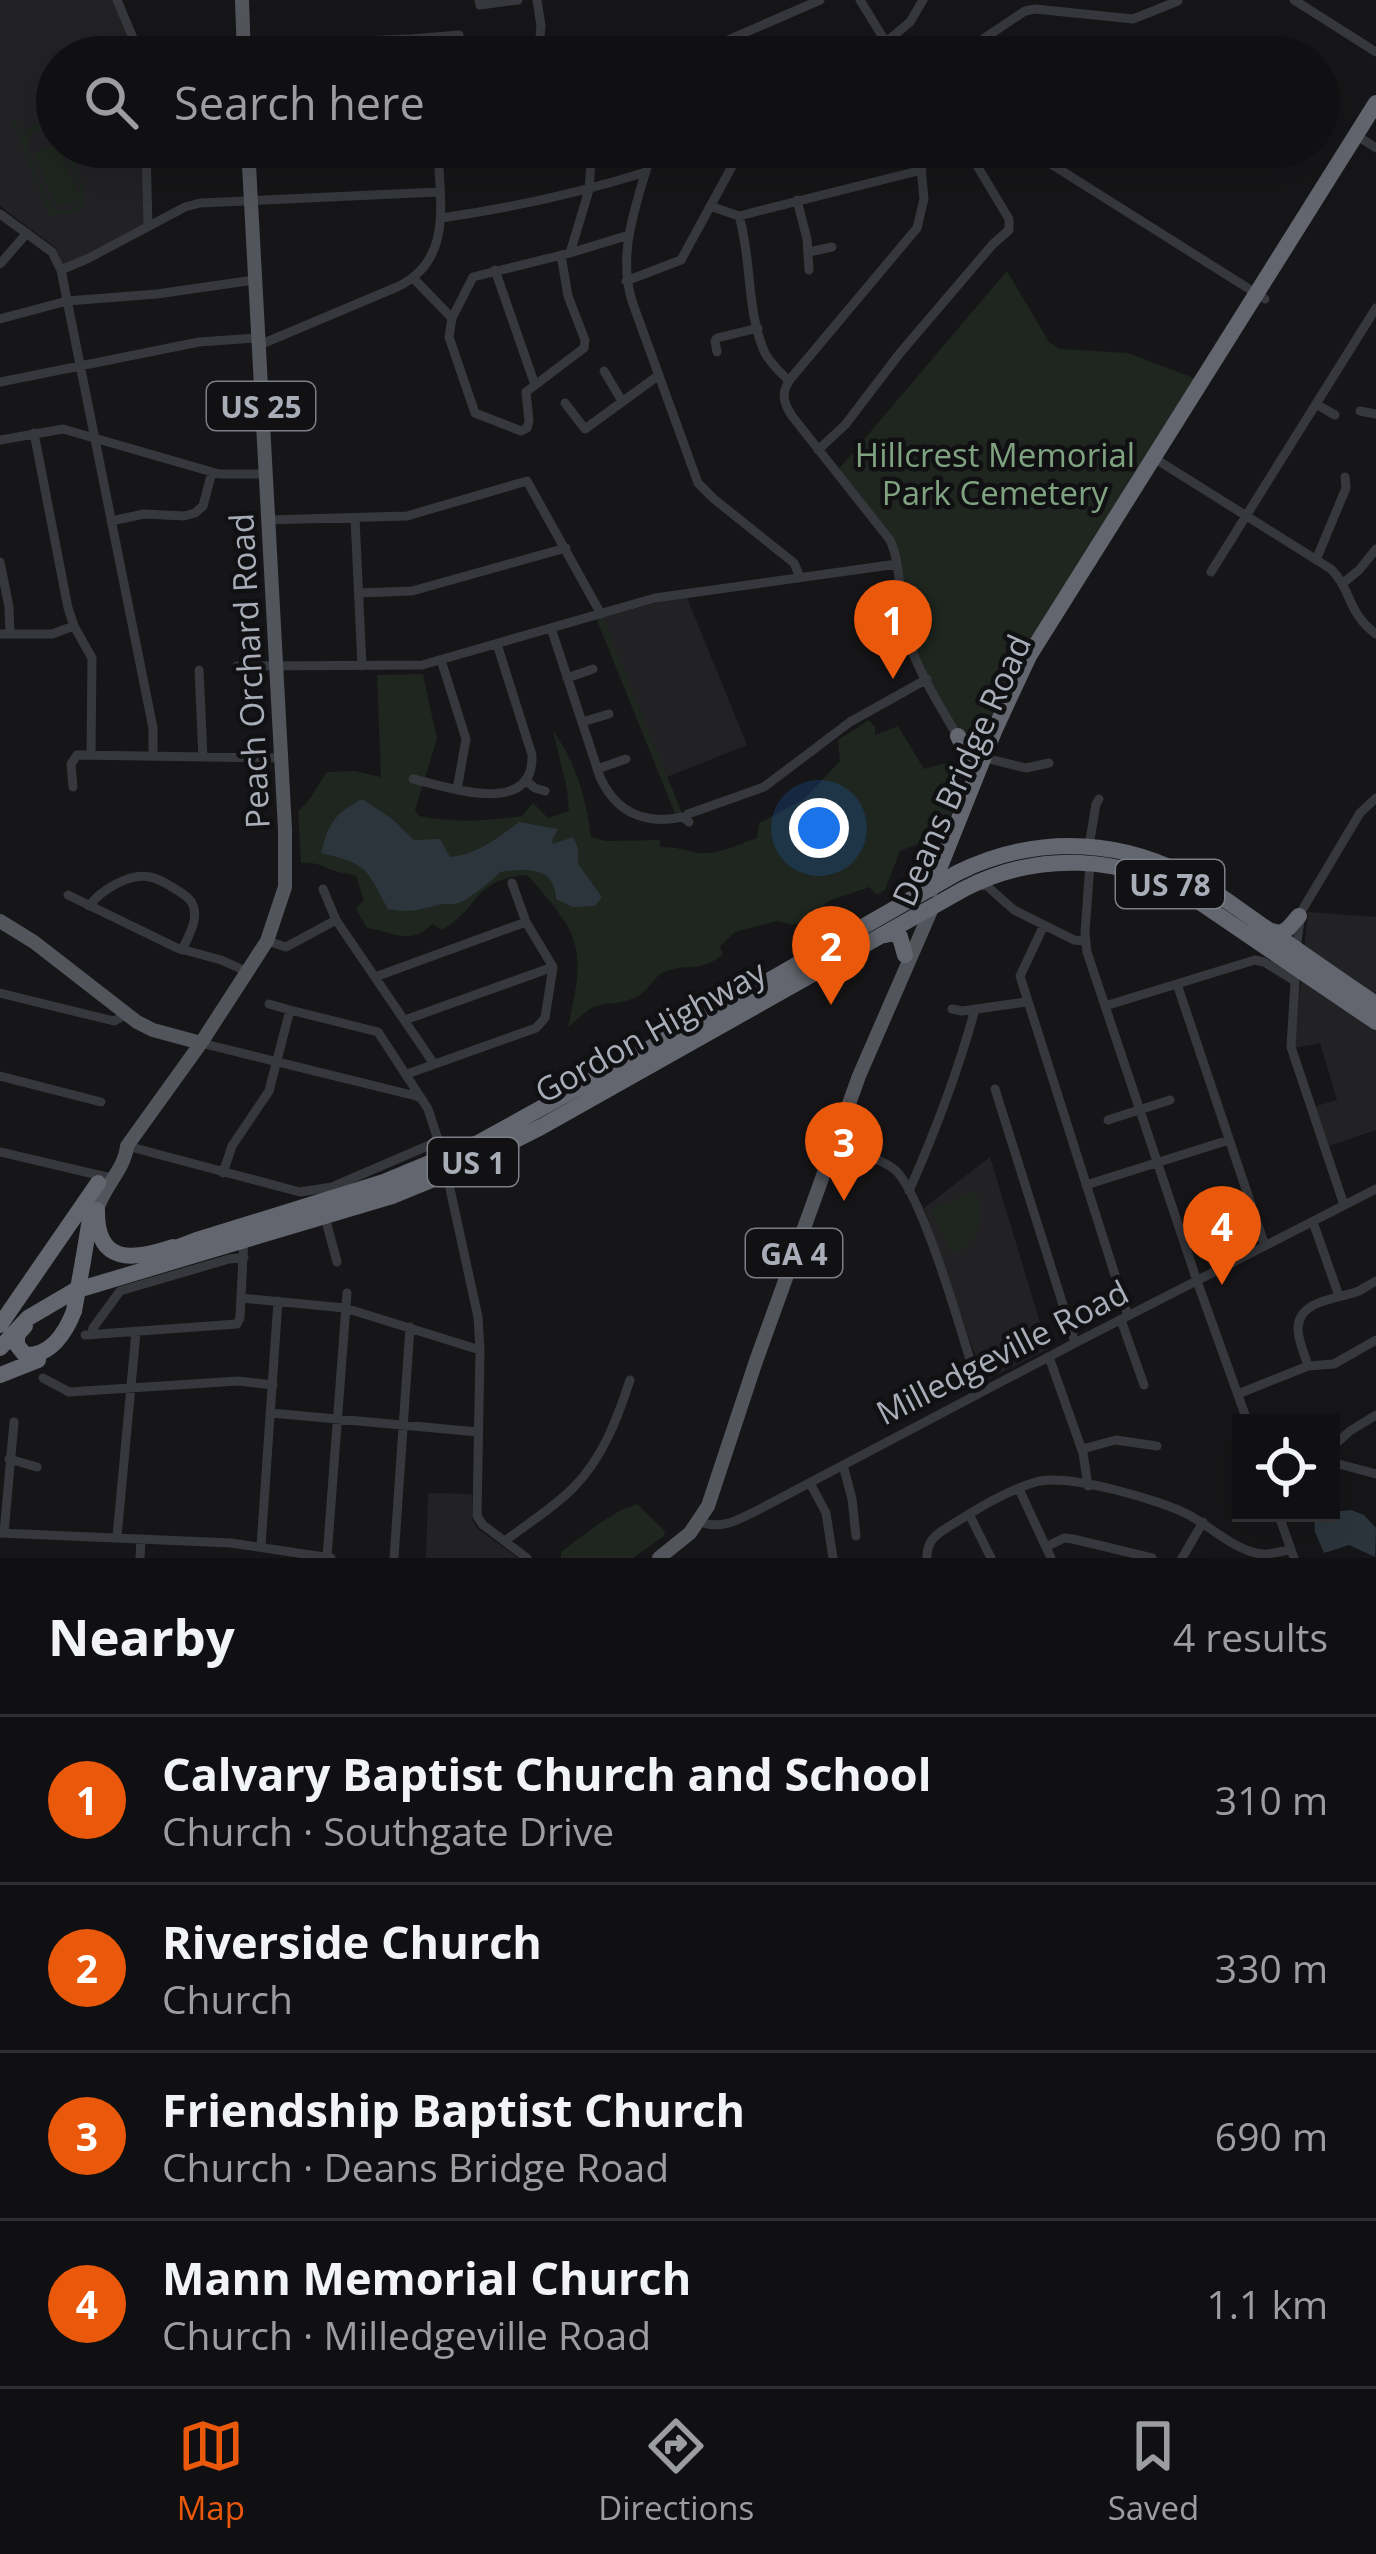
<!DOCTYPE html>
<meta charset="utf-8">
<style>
:root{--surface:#101012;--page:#1e1e20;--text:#f1f3f6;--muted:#9c9d9f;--line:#303032;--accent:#ea580c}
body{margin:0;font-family:"Open Sans",sans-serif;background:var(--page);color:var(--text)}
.controls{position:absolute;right:36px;bottom:36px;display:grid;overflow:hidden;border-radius:0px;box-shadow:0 12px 48px #0002}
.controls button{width:108px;height:108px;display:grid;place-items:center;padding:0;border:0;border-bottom:3px solid var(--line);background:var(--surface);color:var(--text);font:60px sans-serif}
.you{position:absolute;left:819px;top:828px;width:42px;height:42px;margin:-30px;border:9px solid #fff;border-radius:50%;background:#1a73e8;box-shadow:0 0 0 18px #1a73e833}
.badge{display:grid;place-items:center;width:78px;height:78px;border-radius:50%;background:var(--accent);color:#fff;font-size:39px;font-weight:700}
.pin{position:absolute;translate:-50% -99px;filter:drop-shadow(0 3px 6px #0008)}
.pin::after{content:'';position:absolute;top:63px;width:42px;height:36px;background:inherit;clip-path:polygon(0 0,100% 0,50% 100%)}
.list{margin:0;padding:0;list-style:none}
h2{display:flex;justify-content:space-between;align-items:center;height:156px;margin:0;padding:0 48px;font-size:51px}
h2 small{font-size:39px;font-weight:400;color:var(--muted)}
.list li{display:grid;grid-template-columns:78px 1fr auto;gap:36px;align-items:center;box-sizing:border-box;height:168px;padding:0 48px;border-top:3px solid var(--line)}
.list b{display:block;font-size:45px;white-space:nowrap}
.list p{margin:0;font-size:39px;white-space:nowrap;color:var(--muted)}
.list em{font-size:39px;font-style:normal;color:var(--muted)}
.icon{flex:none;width:66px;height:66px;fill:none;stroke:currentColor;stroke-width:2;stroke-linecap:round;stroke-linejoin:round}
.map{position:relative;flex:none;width:1376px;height:1558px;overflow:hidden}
.search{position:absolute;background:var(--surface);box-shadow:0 12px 48px #0002;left:36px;right:36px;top:36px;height:132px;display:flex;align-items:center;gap:30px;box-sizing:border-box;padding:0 42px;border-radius:66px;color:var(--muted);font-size:45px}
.sheet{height:828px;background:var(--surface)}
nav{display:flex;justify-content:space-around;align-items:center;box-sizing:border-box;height:168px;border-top:3px solid var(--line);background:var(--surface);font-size:33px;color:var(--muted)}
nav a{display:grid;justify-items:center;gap:6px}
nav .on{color:var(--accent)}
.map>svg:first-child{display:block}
.built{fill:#222225}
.green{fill:#1e261f}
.water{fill:#2c353c}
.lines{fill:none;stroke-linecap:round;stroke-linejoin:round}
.minor{stroke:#37383d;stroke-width:9}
.major{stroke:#53555c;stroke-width:14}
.highway{stroke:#63666e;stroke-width:16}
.highway-bridge{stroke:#63666e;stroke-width:16}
.labels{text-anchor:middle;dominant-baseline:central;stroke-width:9;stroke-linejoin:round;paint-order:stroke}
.shield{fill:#111113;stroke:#7b7e86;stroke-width:3}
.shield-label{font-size:30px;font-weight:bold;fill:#a8adb8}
.park-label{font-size:33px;fill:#7fa381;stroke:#111113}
.street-label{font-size:33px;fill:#a8adb8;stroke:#111113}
</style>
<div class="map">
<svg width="1376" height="1558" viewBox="0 0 1376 1558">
<rect width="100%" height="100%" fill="#161618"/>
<path class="built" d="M 0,0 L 114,0 L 137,57 L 57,57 L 57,147 L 142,147 L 145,224 L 64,266 L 56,248 L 0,206 Z
M 687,598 L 747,745 L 667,777 L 602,618 L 659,602 Z
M 1308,912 L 1376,917 L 1376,1130 L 1329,1146 L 1313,1107 L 1337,1100 L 1320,1043 L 1294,1048 Z
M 990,1157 L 1048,1349 L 984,1381 L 924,1208 Z
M 428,1493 L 472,1494 L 472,1520 L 478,1529 L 518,1558 L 426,1558 Z"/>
<path class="green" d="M 14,119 L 23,137 C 31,124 43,119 57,128 L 57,133 L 47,127 C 8,133 41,181 50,203 C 60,215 75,213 81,199 L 58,207 L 33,153 L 57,143 L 81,197 L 81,190 L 64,147 L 68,147 C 77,169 106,224 55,213 L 51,218 L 12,120 Z
M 1007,271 L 1049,342 L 1060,349 L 1128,353 L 1199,380 L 1011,672 L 990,727 L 964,737 L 940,702 L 912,651 L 894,551 L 838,470 Z
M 602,616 L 682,813 L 676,816 L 596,618 Z
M 423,674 L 437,739 L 415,810 L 419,816 C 454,823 486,821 522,816 L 533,803 L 548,818 L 569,811 L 567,789 L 553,731 C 575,760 587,801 591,837 L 606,841 L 660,840 L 660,847 C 677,847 684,850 699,853 C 718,855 739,844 757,838 L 759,823 L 803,800 L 840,761 L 838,740 L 869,720 L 875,727 L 875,735 L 898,726 L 924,769 L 950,762 L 962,773 L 959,799 L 941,835 L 900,851 L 885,890 L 877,895 L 869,887 L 829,901 L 812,916 L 793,925 L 777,921 L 735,932 L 720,946 L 723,955 C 698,973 690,963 667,971 C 654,975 649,990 638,996 C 624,1004 614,1002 600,1005 C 588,1007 578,1020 568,1027 C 586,947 582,936 527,875 C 471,880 481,908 442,930 L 432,924 C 411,946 393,932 367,928 L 356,909 L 364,900 L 356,876 C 348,873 339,873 332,870 C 320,865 315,862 301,863 L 298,811 C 313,799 316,786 327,772 L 355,771 L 381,777 L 377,675 Z
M 975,1190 C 987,1217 979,1242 952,1255 L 932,1214 L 933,1209 Z
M 637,1504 L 665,1531 L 664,1536 L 633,1558 L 561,1558 L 561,1552 C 584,1535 609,1513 637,1504 Z"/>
<path class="water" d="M 362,799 L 391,818 L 414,840 L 440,839 L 450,857 C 477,855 498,838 519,822 L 558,829 L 552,840 L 553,844 L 573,837 L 578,848 L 578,864 L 602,897 L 595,906 L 572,907 L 556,899 C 555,865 524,869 500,872 C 493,880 468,900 459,903 C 452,905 445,903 438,905 C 419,910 407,913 388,909 C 366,868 368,864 321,853 C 329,823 334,814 362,799 Z
M 1351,1510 L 1364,1515 L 1376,1528 L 1375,1557 L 1349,1545 L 1324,1553 L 1315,1532 L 1314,1518 L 1322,1513 Z"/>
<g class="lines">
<path class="minor" d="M 117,0 L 141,57
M 479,0 L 480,5 L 518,0
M 537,0 L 541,26 L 538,57
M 860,0 L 895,57
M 1294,0 L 1376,52
M 411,39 L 459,35
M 886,42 L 910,22 L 923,0
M 244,46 L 408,39 L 421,46 L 428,57
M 689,57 L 820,0
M 956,57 L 1025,11 L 1035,9 L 1133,19 L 1178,1
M 1356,135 L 1376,148
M 146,147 L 148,226
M 653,147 C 639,198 615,252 633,304 L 698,483 L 714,499 L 794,563 L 800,577
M 919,147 L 924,199 L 917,228 L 792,377 C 781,391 782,401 792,416 L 890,540 C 903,569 898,604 906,634 C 915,666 941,708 958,737
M 1024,147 L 1265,299
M 797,200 L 807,239 L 809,270
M 710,206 L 739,216 L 922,170
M 0,214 L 52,252 L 61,270 L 153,728 L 153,756
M 739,216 C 752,259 746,308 764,351 C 769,362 780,372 789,381
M 441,218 C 511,208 579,193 646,172
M 809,252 L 832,247
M 570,253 L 589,190 L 592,147
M 0,264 L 27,233
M 61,270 L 89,258 L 185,207 L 200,203 L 438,192
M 495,270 L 535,385
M 414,279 L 452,318 L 449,337 L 475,413 L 521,431 L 527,428 L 529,421 L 526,392 L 584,348 L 585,340 L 568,296 L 561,255
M 626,281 L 681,260 L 736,159 L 744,154 L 771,147
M 452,318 L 473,277 L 570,253 L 629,235
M 0,319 L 67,301 L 157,294 L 254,280
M 257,346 L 397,287 C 455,260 439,199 438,147
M 717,352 L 715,341 L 717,338 L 758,328
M 604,371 L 622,401
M 0,382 L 199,342 L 257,338
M 565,403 L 585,429 L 659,375
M 1316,404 L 1335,415
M 1360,411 L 1376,414
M 34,433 L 68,608 L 74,626 L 92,658 L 91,755
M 0,440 L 63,429 L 219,474 L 265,474
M 818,450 L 845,425 L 900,353 L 993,244 L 1009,230 L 1009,219 L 976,164 L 972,147
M 1154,458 L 1331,569 C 1352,590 1347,613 1376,634
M 355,518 L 362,666
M 267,520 L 407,516 L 527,481 L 601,614
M 111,521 L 144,514 L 184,516 L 195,513 L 203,506 L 212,472
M 1316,560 L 1346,488 L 1345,477
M 0,562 L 9,607 L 10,634
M 1211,572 L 1376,308
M 1342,584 L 1359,570 L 1376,549
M 359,593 L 412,591 L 566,548
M 551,628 L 600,777 C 616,813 645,825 683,817 L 689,822
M 0,634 L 52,634 L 74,626
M 441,660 L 466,739 L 457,790
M 237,666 L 422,665 L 655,598 L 897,564
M 199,670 L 203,757
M 567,678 L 593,669
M 582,722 L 609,714
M 985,758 L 1026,768 L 1049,763
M 597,769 L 626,759
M 413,779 C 448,787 534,818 532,755 L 497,644
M 525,780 L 535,788 L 545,791
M 73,787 L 71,764 L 77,755 L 281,758
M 688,814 L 764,787 L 850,722 L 927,679
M 1089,846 L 1096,804 L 1099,799
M 1090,863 L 1085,933 L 1087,952 L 1197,1281 L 1248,1423
M 980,885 L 987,886 L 1014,910 L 1074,940 L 1085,941
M 323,889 L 336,920 L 434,1064
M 68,895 L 177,948 L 221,960 L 248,972
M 89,906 C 101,890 129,873 150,877 C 160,879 169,885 177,890 C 182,894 189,897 192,903 C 200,918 188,937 182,950
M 1044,925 L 1020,976 L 1128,1316
M 267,941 L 286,947 L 336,920
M 1296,950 L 1301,912 L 1360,813 L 1376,798
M 1296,967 L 1291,1047 L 1344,1205
M 375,977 L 526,922
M 1177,984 L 1265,1246
M 0,993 L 114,1021 L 125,1015
M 269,1004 L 290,1010
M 1105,1006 L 1255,960 L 1264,962 L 1295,981
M 952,1009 L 962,1011 L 1026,1002
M 405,1020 L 553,967
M 201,1043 L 416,1096 L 421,1098 L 428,1109 L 442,1152 L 478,1317 L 480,1350 L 477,1516 L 483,1525 L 527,1558
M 407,1074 L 536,1028 L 545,1018 L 553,967 L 526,922 L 512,883
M 0,1076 L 101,1102
M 995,1089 L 1075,1343
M 1108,1120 L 1170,1100
M 834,1145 C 853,1152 878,1157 894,1169 C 923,1192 967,1351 980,1393
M 127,1146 L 300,1192 L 332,1187 L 439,1141
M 0,1152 L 111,1178
M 223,1173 L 232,1146 L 269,1091 L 290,1010 L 378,1032 L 421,1098
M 1086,1185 L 1229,1140
M 909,1191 C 935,1132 958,1072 975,1009
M 325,1217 L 337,1262
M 1313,1222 L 1339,1296
M 241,1298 L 345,1308 L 480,1350
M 1121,1320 L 1144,1385
M 92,1334 L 93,1328 L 120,1291 L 229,1259 L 244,1257
M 85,1335 L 237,1324 L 240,1318 L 244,1236
M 1049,1357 L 1083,1453 L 1088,1486
M 1308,1366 C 1305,1355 1298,1341 1298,1329 C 1298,1299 1339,1299 1359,1291 C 1362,1289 1373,1283 1376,1281
M 43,1378 L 69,1392 L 238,1381 L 273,1385
M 1238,1394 L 1308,1366 L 1334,1364 L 1376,1340
M 271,1413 L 478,1432
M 1331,1448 L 1350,1431 L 1376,1415
M 1082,1449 L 1116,1440 L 1157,1446
M 9,1459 L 37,1467
M 1331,1462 L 1376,1474
M 843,1465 L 852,1499 L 856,1536
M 810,1483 L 826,1513 L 833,1558
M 1019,1489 L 1051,1558
M 1278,1513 L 1294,1558
M 969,1514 L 991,1558
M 700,1522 C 723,1530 737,1520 758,1510 L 1075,1343 L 1376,1189
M 0,1533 L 231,1543 L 331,1558
M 4,1533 L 14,1422
M 117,1537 L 136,1332
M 505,1541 C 527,1524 553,1508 573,1488 C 602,1459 617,1420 630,1380
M 261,1546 L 278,1301
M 1046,1547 L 1064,1538 L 1073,1539 L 1152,1558
M 327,1557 L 347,1293
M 140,1558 L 141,1539
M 394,1558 L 410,1327
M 927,1558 C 926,1536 944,1530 961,1519 C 983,1505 1011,1489 1036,1482 C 1067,1473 1161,1500 1189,1515 C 1211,1527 1237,1552 1263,1554 C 1272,1554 1282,1551 1291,1550
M 1182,1558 L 1203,1522"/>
<path class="major" d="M 242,0 L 244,57
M 0,921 L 34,942 L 137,1022 L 153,1030 L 201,1043
M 97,1210 C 103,1187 125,1169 127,1146 L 201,1043 L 267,941 L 285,887 L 285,829 L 248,147
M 659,1558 L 690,1533 L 708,1506 L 756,1361 L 859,1076 L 933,906"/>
<path class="highway" d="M 958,736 L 972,764 L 973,780
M 931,889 L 995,729 L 1029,656 L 1376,103
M 1272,931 C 1285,937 1291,924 1299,916
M 885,935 L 892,933 L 900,937 L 905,955
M 97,1210 C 96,1266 134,1260 173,1247
M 165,1252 L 197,1240 L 384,1182 L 478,1143 L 679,1032 L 957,873 C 1029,837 1110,837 1182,873 C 1210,887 1235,907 1260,924 C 1299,951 1337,978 1376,1004
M 83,1261 L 91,1213
M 0,1325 L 98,1183
M 25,1326 L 17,1335 L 17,1345 L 25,1355 C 51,1356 66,1332 74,1311
M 0,1348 L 28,1318 L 74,1291 L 392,1196 L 458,1169 L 541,1127 L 964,889 C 1038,851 1123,854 1195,899 L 1376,1022
M 0,1375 L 38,1360"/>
<path class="highway-bridge" d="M 74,1311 L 83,1261"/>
</g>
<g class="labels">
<g class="shield">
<rect x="207" y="382" width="108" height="48" rx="9"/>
<rect x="1116" y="860" width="108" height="48" rx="9"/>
<rect x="428" y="1138" width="90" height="48" rx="9"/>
<rect x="746" y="1229" width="96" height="48" rx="9"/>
</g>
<g class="shield-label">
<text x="261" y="406">US 25</text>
<text x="1170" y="884">US 78</text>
<text x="473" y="1162">US 1</text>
<text x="794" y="1253">GA 4</text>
</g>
<g class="park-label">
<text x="995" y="454">Hillcrest Memorial<tspan x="995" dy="38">Park Cemetery</tspan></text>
</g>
<g class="street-label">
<text transform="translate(249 671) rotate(-93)">Peach Orchard Road</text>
<text transform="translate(961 770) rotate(-66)">Deans Bridge Road</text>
<text transform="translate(650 1031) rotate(-29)">Gordon Highway</text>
<text transform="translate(1002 1352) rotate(-27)">Milledgeville Road</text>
</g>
</g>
</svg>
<div class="controls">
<button><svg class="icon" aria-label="locate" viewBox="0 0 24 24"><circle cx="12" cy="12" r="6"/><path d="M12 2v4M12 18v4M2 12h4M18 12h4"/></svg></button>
</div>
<div class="you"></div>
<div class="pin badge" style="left:893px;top:679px">1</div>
<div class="pin badge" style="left:831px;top:1005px">2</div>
<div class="pin badge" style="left:844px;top:1201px">3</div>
<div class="pin badge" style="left:1222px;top:1285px">4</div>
<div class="search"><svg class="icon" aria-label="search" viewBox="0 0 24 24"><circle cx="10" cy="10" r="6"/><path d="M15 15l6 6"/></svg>Search here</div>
</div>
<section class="sheet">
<h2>Nearby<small>4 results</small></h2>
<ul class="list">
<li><span class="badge">1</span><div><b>Calvary Baptist Church and School</b><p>Church · Southgate Drive</p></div><em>310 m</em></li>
<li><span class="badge">2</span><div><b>Riverside Church</b><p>Church</p></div><em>330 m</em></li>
<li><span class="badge">3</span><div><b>Friendship Baptist Church</b><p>Church · Deans Bridge Road</p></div><em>690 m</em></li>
<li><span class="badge">4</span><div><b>Mann Memorial Church</b><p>Church · Milledgeville Road</p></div><em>1.1 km</em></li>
</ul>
</section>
<nav>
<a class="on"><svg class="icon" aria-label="map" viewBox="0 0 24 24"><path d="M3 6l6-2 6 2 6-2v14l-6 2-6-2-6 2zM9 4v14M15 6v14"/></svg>Map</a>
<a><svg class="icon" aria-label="directions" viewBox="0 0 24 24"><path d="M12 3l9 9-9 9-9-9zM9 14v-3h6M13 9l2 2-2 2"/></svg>Directions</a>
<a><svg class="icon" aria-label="saved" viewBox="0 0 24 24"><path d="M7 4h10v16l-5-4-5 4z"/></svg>Saved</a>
</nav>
